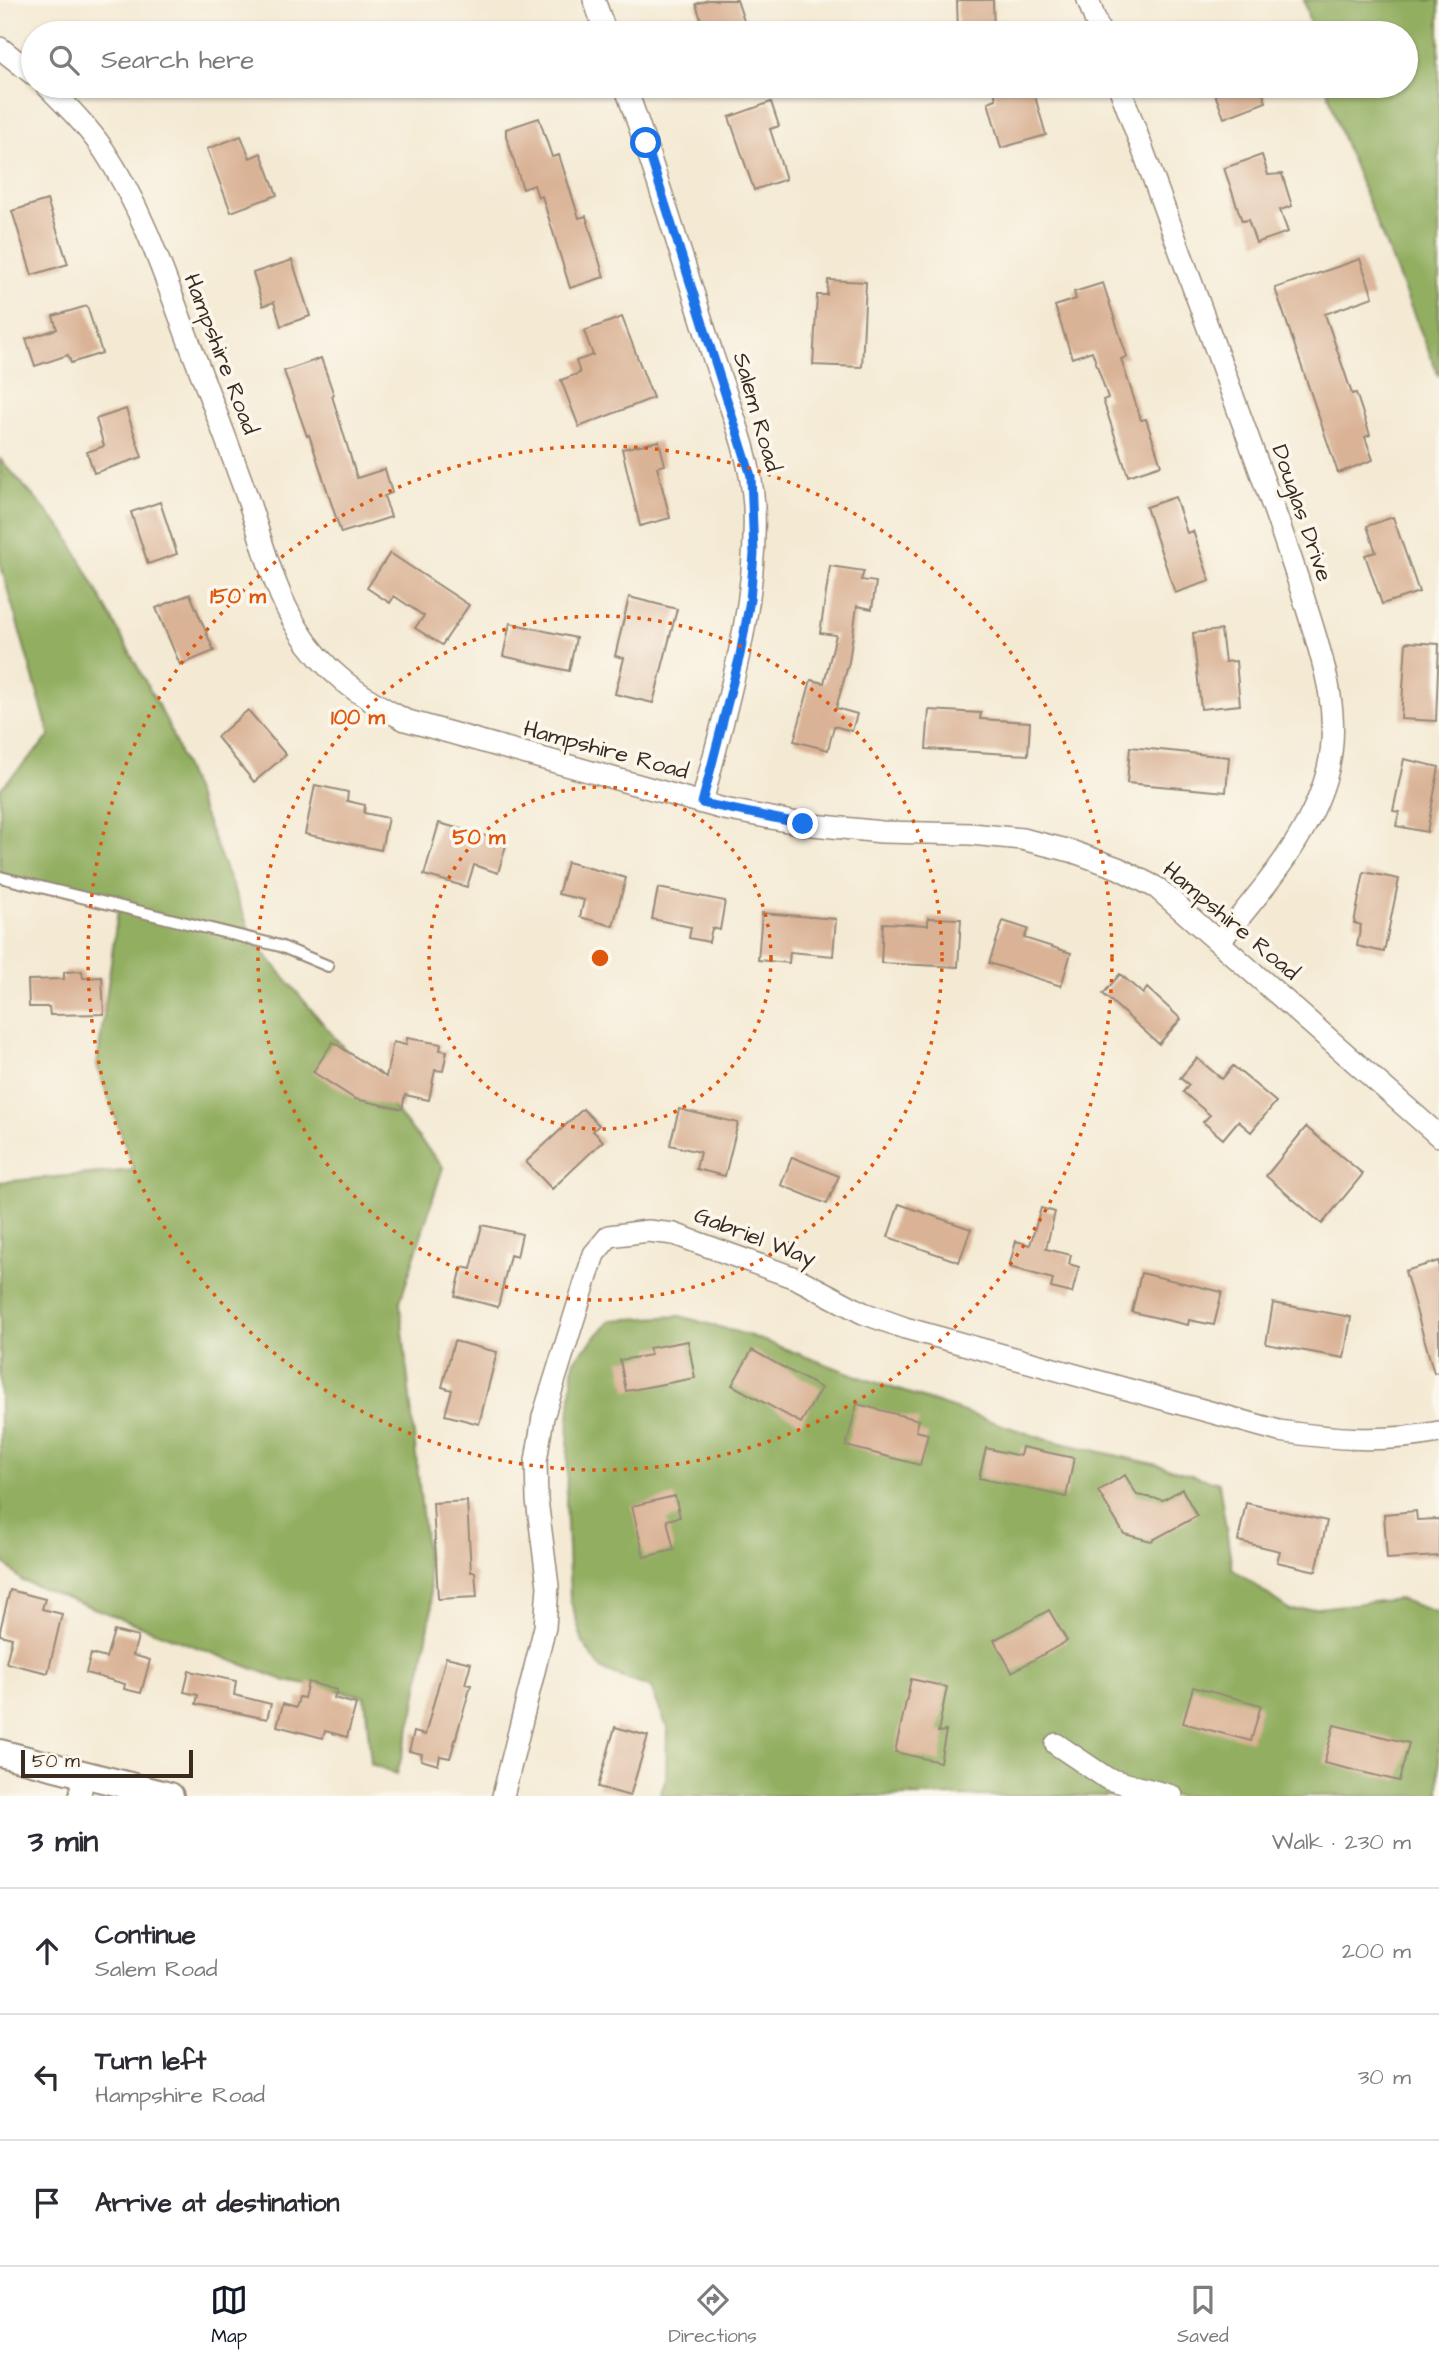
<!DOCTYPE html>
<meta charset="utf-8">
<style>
:root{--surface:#fff;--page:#f7f7f7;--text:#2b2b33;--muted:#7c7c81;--line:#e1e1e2;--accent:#111827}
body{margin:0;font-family:"Architects Daughter",sans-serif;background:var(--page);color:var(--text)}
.scale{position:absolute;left:21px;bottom:18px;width:172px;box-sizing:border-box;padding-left:7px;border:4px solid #3b2a1e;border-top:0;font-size:19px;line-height:24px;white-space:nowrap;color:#3b2a1e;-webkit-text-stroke:5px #fbf7ec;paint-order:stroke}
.stop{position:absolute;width:21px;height:21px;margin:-16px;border:5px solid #1a73e8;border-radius:50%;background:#fff}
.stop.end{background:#1a73e8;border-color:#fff;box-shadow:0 2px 7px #0008}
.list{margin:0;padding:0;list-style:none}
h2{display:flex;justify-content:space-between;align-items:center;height:91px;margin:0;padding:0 28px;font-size:30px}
h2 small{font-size:23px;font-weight:400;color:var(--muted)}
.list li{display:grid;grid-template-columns:46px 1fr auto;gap:21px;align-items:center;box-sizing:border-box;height:126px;padding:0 28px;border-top:2px solid var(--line)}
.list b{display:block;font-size:26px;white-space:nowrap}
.list p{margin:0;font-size:23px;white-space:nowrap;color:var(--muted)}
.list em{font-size:23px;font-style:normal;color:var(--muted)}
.icon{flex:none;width:38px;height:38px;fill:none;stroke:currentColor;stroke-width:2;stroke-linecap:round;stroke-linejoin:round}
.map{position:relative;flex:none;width:1439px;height:1796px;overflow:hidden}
.search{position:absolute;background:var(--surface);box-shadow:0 2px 5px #0004;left:21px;right:21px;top:21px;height:77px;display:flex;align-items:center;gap:18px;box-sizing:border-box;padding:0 24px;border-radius:38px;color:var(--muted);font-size:26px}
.sheet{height:469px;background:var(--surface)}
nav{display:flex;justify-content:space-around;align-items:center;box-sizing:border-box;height:98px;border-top:2px solid var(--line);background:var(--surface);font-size:19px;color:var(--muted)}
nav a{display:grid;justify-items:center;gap:4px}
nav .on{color:var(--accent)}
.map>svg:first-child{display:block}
.forest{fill:#92ae61;stroke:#666c40;stroke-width:2}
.building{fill:#dab396}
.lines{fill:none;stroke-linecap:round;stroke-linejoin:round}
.service-casing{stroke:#988a79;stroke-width:14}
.minor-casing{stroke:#988a79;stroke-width:24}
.tertiary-casing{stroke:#988a79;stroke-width:30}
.service{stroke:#fff;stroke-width:10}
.minor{stroke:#fff;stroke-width:21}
.tertiary{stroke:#fff;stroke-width:26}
.route{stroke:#1a73e8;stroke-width:9}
.ring{fill:none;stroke:#df570d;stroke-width:3.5;stroke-dasharray:3.5 7}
.labels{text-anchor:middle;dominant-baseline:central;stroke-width:7;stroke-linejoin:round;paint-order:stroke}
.street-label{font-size:23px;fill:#3b2a1e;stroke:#fbf7ec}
.centre{fill:#df570d;stroke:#fbf7ec;stroke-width:3.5}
.ring-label{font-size:21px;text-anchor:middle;font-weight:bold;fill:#df570d;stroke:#fbf7ec;stroke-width:7;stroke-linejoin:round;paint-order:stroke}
</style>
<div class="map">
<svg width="1439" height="1796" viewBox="0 0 1439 1796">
<rect width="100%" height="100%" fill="#fbf7ec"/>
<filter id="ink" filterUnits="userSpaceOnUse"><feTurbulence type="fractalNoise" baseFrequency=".0143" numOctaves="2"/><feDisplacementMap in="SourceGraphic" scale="14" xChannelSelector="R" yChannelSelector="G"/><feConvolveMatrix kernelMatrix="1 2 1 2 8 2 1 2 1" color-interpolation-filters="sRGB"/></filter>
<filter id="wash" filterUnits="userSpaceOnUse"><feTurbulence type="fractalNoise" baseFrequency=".00686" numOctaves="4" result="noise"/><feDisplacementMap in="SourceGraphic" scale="28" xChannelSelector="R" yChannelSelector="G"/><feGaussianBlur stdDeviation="1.57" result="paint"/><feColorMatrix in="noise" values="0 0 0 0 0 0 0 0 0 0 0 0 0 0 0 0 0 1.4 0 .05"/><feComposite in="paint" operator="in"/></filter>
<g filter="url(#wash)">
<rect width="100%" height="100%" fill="#f4ead4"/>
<path class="forest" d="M 1304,0 L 1439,0 L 1439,377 L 1341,134 L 1326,86 L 1406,86 L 1406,33 L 1312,33 Z
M 0,459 L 66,533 L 167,722 L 254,941 L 443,1167 L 400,1302 L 432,1608 L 414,1711 L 397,1774 L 371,1764 L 365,1696 L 286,1681 L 22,1581 L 0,1558 L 0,1182 L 134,1170 L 97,1066 L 119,902 L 0,874 L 0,789 L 50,736 L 0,563 Z
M 680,1316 L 751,1336 L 863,1378 L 1044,1439 L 1154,1464 L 1219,1483 L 1232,1568 L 1290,1611 L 1399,1599 L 1439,1613 L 1439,1796 L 660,1796 L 666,1778 L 667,1727 L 651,1688 L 602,1670 L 583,1643 L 570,1599 L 566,1501 L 569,1418 L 574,1360 L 611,1320 Z"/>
<g id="blocks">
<path class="building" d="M 708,0 L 737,0 L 748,33 L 705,33 L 696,4 Z
M 957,0 L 993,0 L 994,33 L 958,33 Z
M 993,86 L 1032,86 L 1046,135 L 1001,148 L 988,102 L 996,99 Z
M 1212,86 L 1260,86 L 1266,102 L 1224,118 Z
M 771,102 L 779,126 L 770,129 L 786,179 L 754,190 L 729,117 Z
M 539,118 L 552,157 L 559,155 L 579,218 L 586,216 L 604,277 L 570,288 L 542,196 L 538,197 L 534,185 L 523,189 L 506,136 L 506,129 Z
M 241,136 L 250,158 L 261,153 L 277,195 L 231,212 L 207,149 Z
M 1262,155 L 1268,175 L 1282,174 L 1292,206 L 1280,210 L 1288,232 L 1256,243 L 1248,220 L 1242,221 L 1224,168 Z
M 47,200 L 68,264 L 32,275 L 12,211 Z
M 1360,259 L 1373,297 L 1325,314 L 1352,394 L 1356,393 L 1370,435 L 1365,437 L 1373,460 L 1338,473 L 1275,288 Z
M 292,260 L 310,316 L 281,326 L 274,302 L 263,306 L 253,273 Z
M 828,280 L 866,282 L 862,367 L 813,365 L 817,295 L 827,295 Z
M 1103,283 L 1127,357 L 1121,359 L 1141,420 L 1146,419 L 1161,465 L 1128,476 L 1103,400 L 1108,398 L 1092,351 L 1072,358 L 1055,306 L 1076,299 L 1074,292 Z
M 87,306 L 102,353 L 71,363 L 68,355 L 35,366 L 26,339 L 57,329 L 53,316 Z
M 622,317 L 653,398 L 579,427 L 561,380 L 580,373 L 576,361 L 593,355 L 584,331 Z
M 321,358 L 334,395 L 332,396 L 357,478 L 385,469 L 392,493 L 384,496 L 391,517 L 341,533 L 309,435 L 307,436 L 284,371 Z
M 126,409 L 142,457 L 94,473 L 87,452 L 104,446 L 96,419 Z
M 659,441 L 665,465 L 657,467 L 670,518 L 640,526 L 622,449 Z
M 1175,497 L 1187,533 L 1193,531 L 1210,581 L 1175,593 L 1146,507 Z
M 160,502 L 177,554 L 148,564 L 131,512 Z
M 1393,517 L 1419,592 L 1382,604 L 1365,555 L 1376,552 L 1367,526 Z
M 390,553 L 469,605 L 442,645 L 415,628 L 424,616 L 394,596 L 390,603 L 367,588 Z
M 830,566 L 864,571 L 861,580 L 876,582 L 872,609 L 857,606 L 849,662 L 836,708 L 857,714 L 852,731 L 834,726 L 828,750 L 794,741 L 811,680 L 824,683 L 836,635 L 820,633 Z
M 190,594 L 214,651 L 180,665 L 156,608 Z
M 629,597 L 677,609 L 653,703 L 615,694 L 624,658 L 615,656 Z
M 510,623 L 576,638 L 569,671 L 503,656 Z
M 1221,630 L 1225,662 L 1236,661 L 1240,705 L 1201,709 L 1193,633 Z
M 1406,642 L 1439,644 L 1436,721 L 1401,719 Z
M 248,710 L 286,755 L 254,782 L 217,737 Z
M 929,710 L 981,713 L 980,719 L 1030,722 L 1028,755 L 926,749 Z
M 1130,747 L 1229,757 L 1226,792 L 1127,783 Z
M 1404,759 L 1439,767 L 1427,832 L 1396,826 L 1399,812 L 1393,811 Z
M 315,785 L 348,792 L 347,801 L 365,805 L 364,813 L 388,818 L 381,850 L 305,834 Z
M 439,823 L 507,842 L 498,873 L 474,865 L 467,887 L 424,875 Z
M 567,862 L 626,878 L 613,926 L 580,917 L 584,900 L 558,894 Z
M 1364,872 L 1399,879 L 1384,952 L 1357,946 L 1361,925 L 1354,923 Z
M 658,888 L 725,901 L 720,930 L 712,928 L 709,942 L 689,938 L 691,927 L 652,919 Z
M 762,913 L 836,919 L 833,956 L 790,952 L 789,963 L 758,960 Z
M 928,918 L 961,919 L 958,967 L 881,963 L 883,923 L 928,925 Z
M 1003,921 L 1028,929 L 1024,938 L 1071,953 L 1061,986 L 989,963 Z
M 82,971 L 83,978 L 102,977 L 104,1014 L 50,1015 L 49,1007 L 29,1007 L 28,980 L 64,979 L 64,972 Z
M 1120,974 L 1143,994 L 1147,988 L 1181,1019 L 1159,1044 L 1103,994 Z
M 407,1038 L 441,1044 L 440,1050 L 447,1051 L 443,1071 L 435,1070 L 429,1100 L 405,1095 L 402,1109 L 355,1099 L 313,1072 L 333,1042 L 386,1077 L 393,1042 L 406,1045 Z
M 1197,1058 L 1222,1079 L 1233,1066 L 1276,1102 L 1251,1132 L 1238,1121 L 1223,1139 L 1203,1122 L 1210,1115 L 1183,1092 L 1189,1085 L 1180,1078 Z
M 583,1109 L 599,1125 L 593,1131 L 603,1141 L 552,1189 L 526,1162 Z
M 679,1109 L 738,1123 L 725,1176 L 696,1169 L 700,1152 L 670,1145 Z
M 1306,1127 L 1363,1174 L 1322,1224 L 1266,1176 Z
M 792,1157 L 839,1176 L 827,1204 L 781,1185 Z
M 899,1204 L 971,1229 L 959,1262 L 888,1237 Z
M 1041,1208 L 1055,1212 L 1046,1249 L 1071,1255 L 1069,1264 L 1079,1267 L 1072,1293 L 1051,1288 L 1053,1279 L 1009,1267 L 1016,1241 L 1030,1245 Z
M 482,1225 L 522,1234 L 517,1257 L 510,1255 L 498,1307 L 455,1296 L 462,1267 L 471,1269 Z
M 1439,1261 L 1439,1372 L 1434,1373 L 1405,1271 Z
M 1141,1273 L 1222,1292 L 1214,1325 L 1189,1320 L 1188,1325 L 1132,1312 Z
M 1273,1303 L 1351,1317 L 1344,1358 L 1266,1344 Z
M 454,1341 L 497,1352 L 479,1424 L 445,1415 L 452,1390 L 442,1387 Z
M 688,1341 L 695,1378 L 626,1391 L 620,1360 L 651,1355 L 649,1348 Z
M 752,1350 L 821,1388 L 801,1423 L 732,1385 Z
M 857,1404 L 919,1420 L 916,1431 L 928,1434 L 920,1465 L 846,1446 Z
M 1022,1447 L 1074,1458 L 1066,1497 L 979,1478 L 986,1448 L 1020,1456 Z
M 1125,1475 L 1137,1495 L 1163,1500 L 1182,1489 L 1197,1516 L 1151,1541 L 1124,1534 L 1098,1491 Z
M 675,1496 L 680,1517 L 667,1520 L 674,1550 L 644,1557 L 632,1506 Z
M 467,1501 L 471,1572 L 475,1572 L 477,1597 L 438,1599 L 433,1503 Z
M 1246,1503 L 1327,1521 L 1316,1571 L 1277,1562 L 1280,1551 L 1238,1541 Z
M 1416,1511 L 1417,1520 L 1439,1519 L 1439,1556 L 1387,1559 L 1384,1514 Z
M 10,1590 L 45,1599 L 42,1609 L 62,1614 L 48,1673 L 6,1663 L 12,1638 L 0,1635 L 0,1630 Z
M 1049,1610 L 1067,1641 L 1012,1672 L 994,1640 Z
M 114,1631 L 138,1637 L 133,1655 L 150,1660 L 141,1693 L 124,1689 L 125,1684 L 86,1673 L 91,1654 L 106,1658 Z
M 446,1657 L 471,1663 L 465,1684 L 471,1685 L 450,1758 L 440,1756 L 438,1765 L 421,1760 L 422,1754 L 409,1751 L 414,1732 L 425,1735 Z
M 189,1671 L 236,1681 L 234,1695 L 271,1704 L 267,1719 L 196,1704 L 198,1695 L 184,1692 Z
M 911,1679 L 947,1687 L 938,1732 L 946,1731 L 940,1762 L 895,1752 Z
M 308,1682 L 337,1690 L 334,1698 L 356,1704 L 347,1737 L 325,1731 L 323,1738 L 277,1726 L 283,1704 L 296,1708 L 299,1697 L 304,1698 Z
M 1193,1687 L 1261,1705 L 1251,1741 L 1183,1723 Z
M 1334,1725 L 1409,1743 L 1399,1781 L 1324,1763 Z
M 615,1727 L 648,1736 L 630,1796 L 598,1787 Z"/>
</g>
</g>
<g filter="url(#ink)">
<use href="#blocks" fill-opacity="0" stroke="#988a79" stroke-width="2"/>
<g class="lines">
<defs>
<path id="service" d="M 0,877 L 280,946 L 328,966"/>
<path id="minor" d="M 594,0 L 606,33
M 1088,0 L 1100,33
M 0,48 L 33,74
M 47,86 C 67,106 87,126 103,149 C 142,207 165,277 189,342 C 208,391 227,441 245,491 C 261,536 272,587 298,629 C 323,671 362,698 405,720 L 724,809 L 803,824 L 882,832 L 971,834 L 1022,839 L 1071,851 L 1118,868 L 1157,888 L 1439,1136
M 625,86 C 657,174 684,264 712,353 C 728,403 751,454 754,506 C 758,609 726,705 702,803
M 1119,86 C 1158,190 1196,294 1234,399 C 1258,465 1283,531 1304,599 C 1321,655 1342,709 1328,769 C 1313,833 1260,893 1219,942
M 1056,1744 L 1108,1779 L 1172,1796
M 80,1796 L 83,1775
M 503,1796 L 545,1627 L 548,1586 L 537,1500 L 536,1461 L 543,1417 L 594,1254 L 609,1236 L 648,1231 L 674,1234 L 798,1279 L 863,1313 L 905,1328 L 1279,1431 C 1333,1439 1385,1443 1439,1432"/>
<path id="tertiary" d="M 0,1753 L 170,1796"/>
</defs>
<use href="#service" class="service-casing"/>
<use href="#minor" class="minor-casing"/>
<use href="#tertiary" class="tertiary-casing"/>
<use href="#service" class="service"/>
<use href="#minor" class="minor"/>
<use href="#tertiary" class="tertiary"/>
</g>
</g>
<g class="lines" filter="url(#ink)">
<path class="route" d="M 646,143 L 751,476 L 754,554 L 750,600 L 740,655 L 702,803 L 803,824"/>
</g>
<g class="ring">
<circle cx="600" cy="958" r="171"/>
<circle cx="600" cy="958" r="342"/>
<circle cx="600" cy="958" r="512"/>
</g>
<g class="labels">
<g class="street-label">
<text transform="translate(221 354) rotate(69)">Hampshire Road</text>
<text transform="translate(757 412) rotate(74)">Salem Road</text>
<text transform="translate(1302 513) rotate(71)">Douglas Drive</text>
<text transform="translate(606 750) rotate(15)">Hampshire Road</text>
<text transform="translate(1231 921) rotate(40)">Hampshire Road</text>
<text transform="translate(755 1237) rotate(21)">Gabriel Way</text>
</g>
</g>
<circle cx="600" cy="958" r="10" class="centre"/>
<g class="ring-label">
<text x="238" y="603">150 m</text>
<text x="358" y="724">100 m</text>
<text x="479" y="844">50 m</text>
</g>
</svg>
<div class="scale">50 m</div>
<div class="stop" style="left:646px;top:143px"></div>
<div class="stop end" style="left:803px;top:824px"></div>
<div class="search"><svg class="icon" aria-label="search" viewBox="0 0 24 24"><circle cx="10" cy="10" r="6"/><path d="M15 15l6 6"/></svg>Search here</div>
</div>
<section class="sheet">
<h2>3 min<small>Walk · 230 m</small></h2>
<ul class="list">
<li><svg class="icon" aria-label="ahead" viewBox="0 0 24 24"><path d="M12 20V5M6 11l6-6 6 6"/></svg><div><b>Continue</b><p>Salem Road</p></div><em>200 m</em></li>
<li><svg class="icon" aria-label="left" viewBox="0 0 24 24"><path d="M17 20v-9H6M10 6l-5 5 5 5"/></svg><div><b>Turn left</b><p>Hampshire Road</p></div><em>30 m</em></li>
<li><svg class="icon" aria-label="arrive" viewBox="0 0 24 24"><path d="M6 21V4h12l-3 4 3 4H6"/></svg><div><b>Arrive at destination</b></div></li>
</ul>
</section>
<nav>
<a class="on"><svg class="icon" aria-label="map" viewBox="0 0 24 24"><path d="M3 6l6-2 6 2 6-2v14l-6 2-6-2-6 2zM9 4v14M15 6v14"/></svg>Map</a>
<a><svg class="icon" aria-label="directions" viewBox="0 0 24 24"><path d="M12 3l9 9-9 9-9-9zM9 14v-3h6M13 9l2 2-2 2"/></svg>Directions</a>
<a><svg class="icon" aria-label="saved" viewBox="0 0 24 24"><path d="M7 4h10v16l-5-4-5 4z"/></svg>Saved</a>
</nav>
